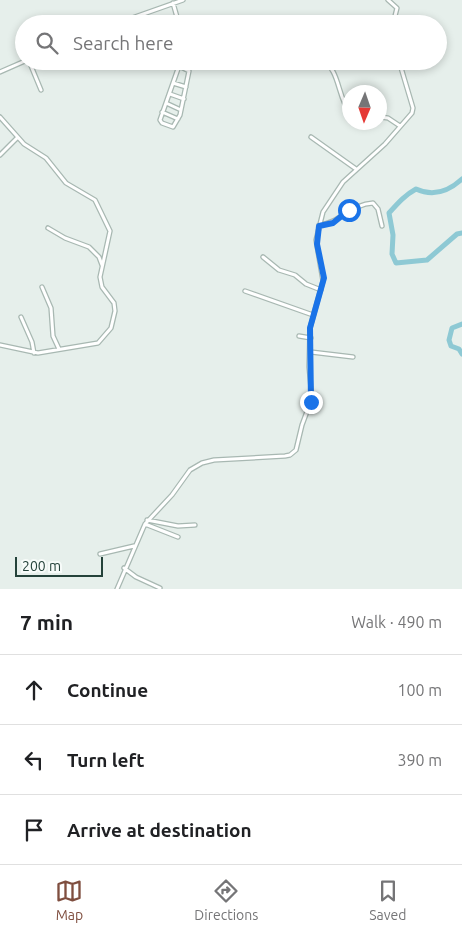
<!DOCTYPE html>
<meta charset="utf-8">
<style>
:root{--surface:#fff;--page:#f6f6f6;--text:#202124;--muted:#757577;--line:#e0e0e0;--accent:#7f4e3f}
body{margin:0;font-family:Ubuntu,sans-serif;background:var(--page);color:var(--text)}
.compass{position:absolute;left:342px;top:85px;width:45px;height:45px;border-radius:50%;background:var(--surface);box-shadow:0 2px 8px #0003;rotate:182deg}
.scale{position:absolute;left:15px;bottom:12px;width:88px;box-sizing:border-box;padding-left:5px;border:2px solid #24423a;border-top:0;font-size:14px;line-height:18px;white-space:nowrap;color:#24423a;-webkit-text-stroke:4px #f7fbf9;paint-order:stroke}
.stop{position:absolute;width:15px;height:15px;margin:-11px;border:4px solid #1a73e8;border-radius:50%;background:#fff}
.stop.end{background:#1a73e8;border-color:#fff;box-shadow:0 1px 5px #0008}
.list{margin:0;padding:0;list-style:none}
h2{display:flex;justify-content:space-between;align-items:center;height:65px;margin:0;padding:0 20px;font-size:21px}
h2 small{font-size:16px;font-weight:400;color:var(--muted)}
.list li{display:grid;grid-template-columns:32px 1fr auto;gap:15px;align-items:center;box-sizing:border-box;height:70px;padding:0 20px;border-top:1px solid var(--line)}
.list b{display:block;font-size:19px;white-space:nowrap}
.list em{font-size:16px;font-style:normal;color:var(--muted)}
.icon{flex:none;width:28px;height:28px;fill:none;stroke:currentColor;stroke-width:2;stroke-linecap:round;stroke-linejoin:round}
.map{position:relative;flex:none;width:462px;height:589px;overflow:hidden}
.search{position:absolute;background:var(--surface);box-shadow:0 2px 8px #0003;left:15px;right:15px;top:15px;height:55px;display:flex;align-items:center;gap:12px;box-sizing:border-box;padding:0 18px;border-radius:28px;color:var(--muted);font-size:19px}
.sheet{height:275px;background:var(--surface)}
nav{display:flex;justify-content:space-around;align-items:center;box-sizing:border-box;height:70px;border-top:1px solid var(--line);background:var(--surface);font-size:14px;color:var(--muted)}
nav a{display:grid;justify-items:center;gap:2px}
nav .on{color:var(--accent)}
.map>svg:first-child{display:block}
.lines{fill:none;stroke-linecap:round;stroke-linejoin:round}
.river{stroke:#8ec9d4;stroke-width:5}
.minor-casing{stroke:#a8b8b2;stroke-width:5.5}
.minor{stroke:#fff;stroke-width:3}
.route{stroke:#1a73e8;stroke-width:6}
</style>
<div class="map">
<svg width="462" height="589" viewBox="0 0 462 589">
<rect width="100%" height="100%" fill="#e6efeb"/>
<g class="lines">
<path class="river" d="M 462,179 C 449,191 433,197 416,189 C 405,195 398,203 389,213 L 393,235 L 392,254 L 396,263 L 427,260 L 457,234 L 462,233
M 462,324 L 452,328 L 449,340 L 451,346 L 459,349 L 462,354"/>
<defs>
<path id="minor" d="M 388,0 L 397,8 L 393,24
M 173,3 L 179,24
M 115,24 L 183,0
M 29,61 L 41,90
M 321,61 C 340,67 337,97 350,113
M 179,66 L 189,71 L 180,115 L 173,127 L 162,123 L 160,120 L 179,66 L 181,61
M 0,72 L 25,61
M 173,83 L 186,87
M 170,94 L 184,99
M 166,103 L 181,110
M 162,112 L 178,119
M 0,117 L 24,144 L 46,158 L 66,183 L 95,200 L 110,231 L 100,277 L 102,287 L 114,303 L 115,311 L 111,328 L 98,343 L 38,353 L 0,345
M 380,117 L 388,118 L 400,126
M 311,137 L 356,169
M 0,155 L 17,138
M 319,225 C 340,223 351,204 373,203 L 378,209 L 382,226
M 48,228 L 65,238 L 89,247 L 99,257 L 102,265
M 263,257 L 279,270 L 295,275 L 306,284 L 321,290
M 42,287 L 51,308 L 53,336 L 59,349
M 245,291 L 313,315
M 21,317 L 32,342 L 34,353
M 299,336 L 311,338
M 311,352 L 353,357
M 147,520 L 178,526 L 195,525
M 145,524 L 178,537
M 100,554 L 134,546
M 124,568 L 136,577 L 160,588
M 117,589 L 145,524 L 172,495 L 190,470 L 202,463 L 214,460 L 285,456 L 290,455 L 296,450 L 302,425 L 312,398 L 309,367 L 310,328 L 323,281 L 316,240 L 323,212 L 343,182 L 385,144 L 412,113 L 413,108 L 399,61"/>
</defs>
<use href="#minor" class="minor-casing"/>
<use href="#minor" class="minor"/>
</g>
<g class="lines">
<path class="route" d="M 311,402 L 310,328 L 324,278 L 317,244 L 319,226 L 333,223 L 349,210"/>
</g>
</svg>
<svg class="compass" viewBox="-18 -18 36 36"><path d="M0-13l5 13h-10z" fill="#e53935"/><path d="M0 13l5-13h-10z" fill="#757577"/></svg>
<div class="scale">200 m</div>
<div class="stop" style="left:349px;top:210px"></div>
<div class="stop end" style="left:311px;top:402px"></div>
<div class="search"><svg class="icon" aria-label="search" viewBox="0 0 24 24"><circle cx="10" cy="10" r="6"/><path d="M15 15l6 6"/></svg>Search here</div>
</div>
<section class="sheet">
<h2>7 min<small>Walk · 490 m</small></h2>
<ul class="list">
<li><svg class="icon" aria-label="ahead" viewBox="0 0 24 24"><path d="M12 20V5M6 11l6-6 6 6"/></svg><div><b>Continue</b></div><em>100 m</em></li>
<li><svg class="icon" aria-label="left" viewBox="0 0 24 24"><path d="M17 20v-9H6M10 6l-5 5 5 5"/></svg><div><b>Turn left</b></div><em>390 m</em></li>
<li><svg class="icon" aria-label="arrive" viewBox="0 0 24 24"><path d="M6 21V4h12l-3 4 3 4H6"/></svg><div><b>Arrive at destination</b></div></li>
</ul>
</section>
<nav>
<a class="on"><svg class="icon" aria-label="map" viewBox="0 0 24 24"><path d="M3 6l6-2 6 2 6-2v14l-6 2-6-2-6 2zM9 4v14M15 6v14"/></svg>Map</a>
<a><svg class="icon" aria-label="directions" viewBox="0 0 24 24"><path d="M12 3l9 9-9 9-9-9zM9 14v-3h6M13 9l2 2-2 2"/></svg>Directions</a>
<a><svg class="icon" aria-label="saved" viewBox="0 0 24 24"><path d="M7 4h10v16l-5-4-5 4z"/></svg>Saved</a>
</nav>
